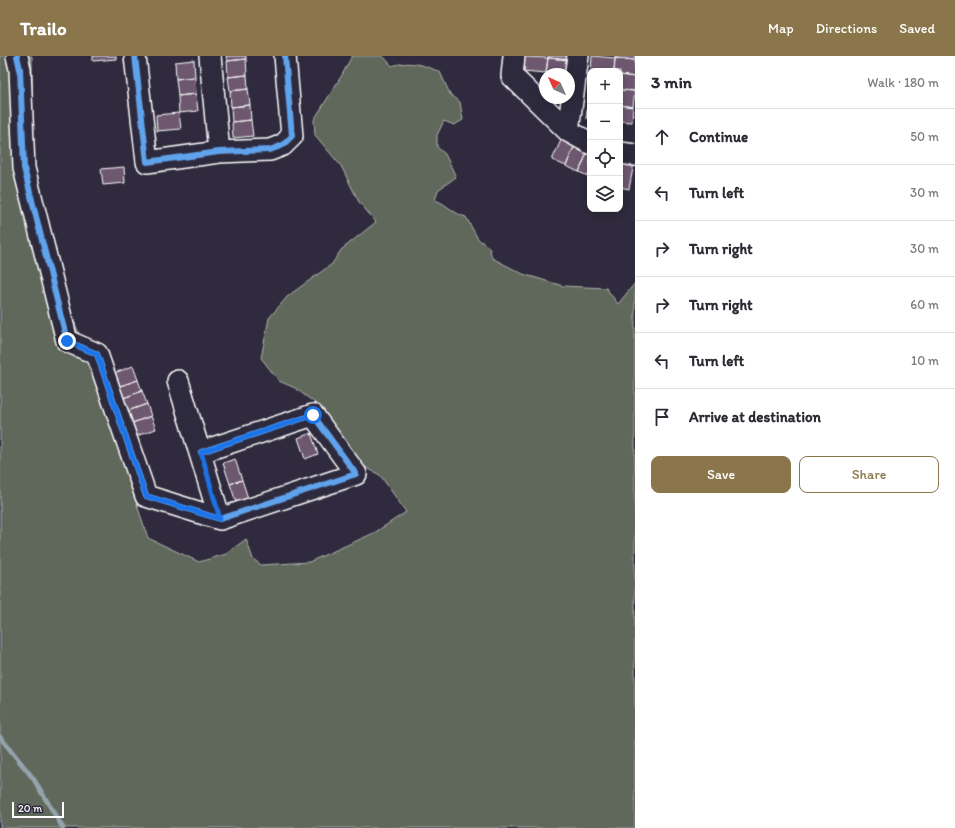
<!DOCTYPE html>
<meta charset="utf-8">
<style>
:root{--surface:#fff;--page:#f7f7f7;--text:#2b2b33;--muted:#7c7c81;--line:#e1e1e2;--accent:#8a764a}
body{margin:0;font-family:Itim,sans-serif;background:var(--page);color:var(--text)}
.controls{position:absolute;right:12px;top:12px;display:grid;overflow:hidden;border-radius:8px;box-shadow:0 2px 10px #0003}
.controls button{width:36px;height:36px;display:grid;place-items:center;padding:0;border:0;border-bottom:1px solid var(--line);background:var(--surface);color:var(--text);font:20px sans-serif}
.compass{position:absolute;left:539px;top:12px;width:36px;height:36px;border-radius:50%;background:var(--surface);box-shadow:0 2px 10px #0003;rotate:315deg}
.scale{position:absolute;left:12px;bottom:10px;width:52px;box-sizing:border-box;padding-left:4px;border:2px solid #fff;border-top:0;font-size:11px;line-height:14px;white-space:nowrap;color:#fff;-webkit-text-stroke:3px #2f2a3d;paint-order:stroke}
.stop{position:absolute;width:12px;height:12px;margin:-9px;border:3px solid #1a73e8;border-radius:50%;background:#fff}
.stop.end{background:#1a73e8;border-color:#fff;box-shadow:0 1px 4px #0008}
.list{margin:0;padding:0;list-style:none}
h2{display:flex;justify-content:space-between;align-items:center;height:52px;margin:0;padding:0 16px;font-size:17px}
h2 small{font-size:13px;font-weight:400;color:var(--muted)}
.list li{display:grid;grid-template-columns:26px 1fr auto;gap:12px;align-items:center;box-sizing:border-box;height:56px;padding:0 16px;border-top:1px solid var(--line)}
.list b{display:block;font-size:15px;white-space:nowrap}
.list em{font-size:13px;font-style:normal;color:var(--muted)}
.actions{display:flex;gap:8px;padding:12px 16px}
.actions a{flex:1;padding:9px 0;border:1px solid var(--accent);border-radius:8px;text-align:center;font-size:14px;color:var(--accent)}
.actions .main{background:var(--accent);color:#fff}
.icon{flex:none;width:22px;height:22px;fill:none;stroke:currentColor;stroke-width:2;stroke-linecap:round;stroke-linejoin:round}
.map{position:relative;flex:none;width:635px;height:772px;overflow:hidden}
header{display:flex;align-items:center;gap:24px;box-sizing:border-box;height:56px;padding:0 20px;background:var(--accent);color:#fff}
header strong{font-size:19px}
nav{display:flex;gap:22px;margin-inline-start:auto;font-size:14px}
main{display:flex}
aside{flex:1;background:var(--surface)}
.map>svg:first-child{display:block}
.green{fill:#60675b;stroke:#b0b3ad}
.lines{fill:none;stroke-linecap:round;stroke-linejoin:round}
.stream{stroke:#94a3ac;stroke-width:5}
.building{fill:#6d596f;stroke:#fff}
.minor-casing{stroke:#fff;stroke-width:24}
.minor{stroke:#2f2a3d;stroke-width:21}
.cycleway-casing{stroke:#2f2a3d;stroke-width:8}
.cycleway{stroke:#60a3ed;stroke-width:6}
.route{stroke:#1a73e8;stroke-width:5}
</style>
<header>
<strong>Trailo</strong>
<nav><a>Map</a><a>Directions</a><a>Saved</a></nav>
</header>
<main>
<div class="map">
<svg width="635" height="772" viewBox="0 0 635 772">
<rect width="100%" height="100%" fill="#2f2a3d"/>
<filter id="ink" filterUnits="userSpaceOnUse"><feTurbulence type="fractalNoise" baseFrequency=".025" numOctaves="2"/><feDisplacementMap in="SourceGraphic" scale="8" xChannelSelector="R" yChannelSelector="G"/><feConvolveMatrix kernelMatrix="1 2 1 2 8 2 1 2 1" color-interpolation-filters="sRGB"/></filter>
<g filter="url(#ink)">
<path class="green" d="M 0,0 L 32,0 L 33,119 L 59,224 L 93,316 L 148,482 L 199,506 L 226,498 L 246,483 L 253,503 L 261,509 L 309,506 L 374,477 L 406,456 L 380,419 L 365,411 L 341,383 L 319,350 L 295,332 L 279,325 L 261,302 L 269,262 L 288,240 L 332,208 L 341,194 L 376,166 L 359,146 L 341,110 L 315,79 L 314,64 L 342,19 L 352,0 L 383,0 L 392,10 C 410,4 424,9 440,16 L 450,38 L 460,46 L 463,64 L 454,69 L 444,65 L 437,79 L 437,91 L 445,98 L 456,121 L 438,134 L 435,144 C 447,148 454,158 466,161 L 478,183 L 489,191 L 492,202 L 523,218 L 563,230 L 606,232 L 618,248 L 635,227 L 635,772 L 0,772 Z"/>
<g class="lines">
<path class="stream" d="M 0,681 L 33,722 L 63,772"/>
</g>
<path class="building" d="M 93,0 L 116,0 L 116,3 L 93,5 Z
M 226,0 L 246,0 L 246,3 L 227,5 Z
M 548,0 L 571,0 L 571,4 L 548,2 Z
M 592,0 L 615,2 L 614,15 L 591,15 Z
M 615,0 L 635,0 L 635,4 L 615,2 Z
M 524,1 L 548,2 L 546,17 L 523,15 Z
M 548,2 L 571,4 L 569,18 L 546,17 Z
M 615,2 L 635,4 L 635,21 L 620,19 L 620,15 L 614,15 Z
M 246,3 L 247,19 L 228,21 L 227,5 Z
M 194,4 L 195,21 L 176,23 L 175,6 Z
M 247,19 L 248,33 L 230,35 L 228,21 Z
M 620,19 L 635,21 L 635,35 L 620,34 Z
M 195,21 L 196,38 L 178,40 L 176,23 Z
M 248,33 L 250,49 L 231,51 L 230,35 Z
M 620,34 L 635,35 L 633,51 L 620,49 Z
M 196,38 L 198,55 L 179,57 L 178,40 Z
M 588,47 L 590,47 L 590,62 L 586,62 Z
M 250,49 L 251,64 L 232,66 L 231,51 Z
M 620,49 L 633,51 L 632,66 L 620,65 Z
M 179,57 L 181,73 L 157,75 L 156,59 Z
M 251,64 L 253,80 L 233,82 L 232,66 Z
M 563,80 L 576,86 L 566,110 L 552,104 Z
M 576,86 L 589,92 L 579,116 L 566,110 Z
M 589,92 L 590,92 L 590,121 L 579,116 Z
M 620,105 L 634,107 L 629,133 L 620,131 Z
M 124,111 L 125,127 L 103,129 L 101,113 Z
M 133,310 L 138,324 L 114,332 L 109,319 Z
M 138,324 L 142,335 L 118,344 L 114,332 Z
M 142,335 L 147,348 L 122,357 L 118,344 Z
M 147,348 L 151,360 L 127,369 L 122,357 Z
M 151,360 L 156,373 L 131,382 L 127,369 Z
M 311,377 L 318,398 L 305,403 L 298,382 Z
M 235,403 L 242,424 L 230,428 L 223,407 Z
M 242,424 L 249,445 L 237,449 L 230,428 Z"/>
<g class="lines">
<defs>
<path id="minor" d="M 17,0 L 20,13 L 24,112 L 67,285 L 97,298 L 146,440 L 220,463 L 356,418 L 313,359 L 201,396
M 135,0 L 147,106 L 219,96 L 270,94 L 283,89 L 292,80 L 285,0
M 210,0 L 219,96
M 514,0 L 512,20 L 568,75 L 590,87
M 568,75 L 578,0
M 620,97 L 635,99
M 178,325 L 220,463"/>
</defs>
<use href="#minor" class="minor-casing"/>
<use href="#minor" class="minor"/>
<defs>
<path id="cycleway" d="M 17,0 L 20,13 L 24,112 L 67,285 L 97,298 L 146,440 L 220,463 L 356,418 L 313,359 L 201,396
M 135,0 L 147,106 L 219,96 L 270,94 L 283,89 L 292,80 L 285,0"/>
</defs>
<use href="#cycleway" class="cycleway-casing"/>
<use href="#cycleway" class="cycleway"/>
</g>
</g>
<g class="lines" filter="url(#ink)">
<path class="route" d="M 67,285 L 97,298 L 146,440 L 220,463 L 201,396 L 313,359"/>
</g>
</svg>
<div class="controls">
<button>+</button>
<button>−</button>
<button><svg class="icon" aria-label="locate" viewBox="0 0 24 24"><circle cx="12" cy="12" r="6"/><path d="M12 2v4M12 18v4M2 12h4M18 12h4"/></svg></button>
<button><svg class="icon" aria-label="layers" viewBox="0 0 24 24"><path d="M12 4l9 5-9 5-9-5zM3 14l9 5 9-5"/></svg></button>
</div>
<svg class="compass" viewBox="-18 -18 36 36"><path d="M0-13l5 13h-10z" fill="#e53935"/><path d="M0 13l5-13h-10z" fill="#7c7c81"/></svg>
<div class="scale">20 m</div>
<div class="stop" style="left:313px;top:359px"></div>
<div class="stop end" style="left:67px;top:285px"></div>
</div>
<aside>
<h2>3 min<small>Walk · 180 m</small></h2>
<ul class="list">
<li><svg class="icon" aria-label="ahead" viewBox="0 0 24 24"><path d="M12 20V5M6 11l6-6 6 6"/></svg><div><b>Continue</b></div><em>50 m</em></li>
<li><svg class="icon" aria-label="left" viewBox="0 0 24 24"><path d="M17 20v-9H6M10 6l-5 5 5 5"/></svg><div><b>Turn left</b></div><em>30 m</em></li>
<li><svg class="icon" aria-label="right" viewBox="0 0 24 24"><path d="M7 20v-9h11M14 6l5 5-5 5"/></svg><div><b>Turn right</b></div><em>30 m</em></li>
<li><svg class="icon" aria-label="right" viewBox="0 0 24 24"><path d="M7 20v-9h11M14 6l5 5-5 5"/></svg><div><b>Turn right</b></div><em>60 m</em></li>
<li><svg class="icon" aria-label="left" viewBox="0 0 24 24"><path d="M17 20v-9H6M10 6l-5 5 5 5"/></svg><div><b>Turn left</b></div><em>10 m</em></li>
<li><svg class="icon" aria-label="arrive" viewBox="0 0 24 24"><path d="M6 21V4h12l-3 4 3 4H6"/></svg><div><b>Arrive at destination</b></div></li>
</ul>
<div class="actions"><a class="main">Save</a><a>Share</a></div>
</aside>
</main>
